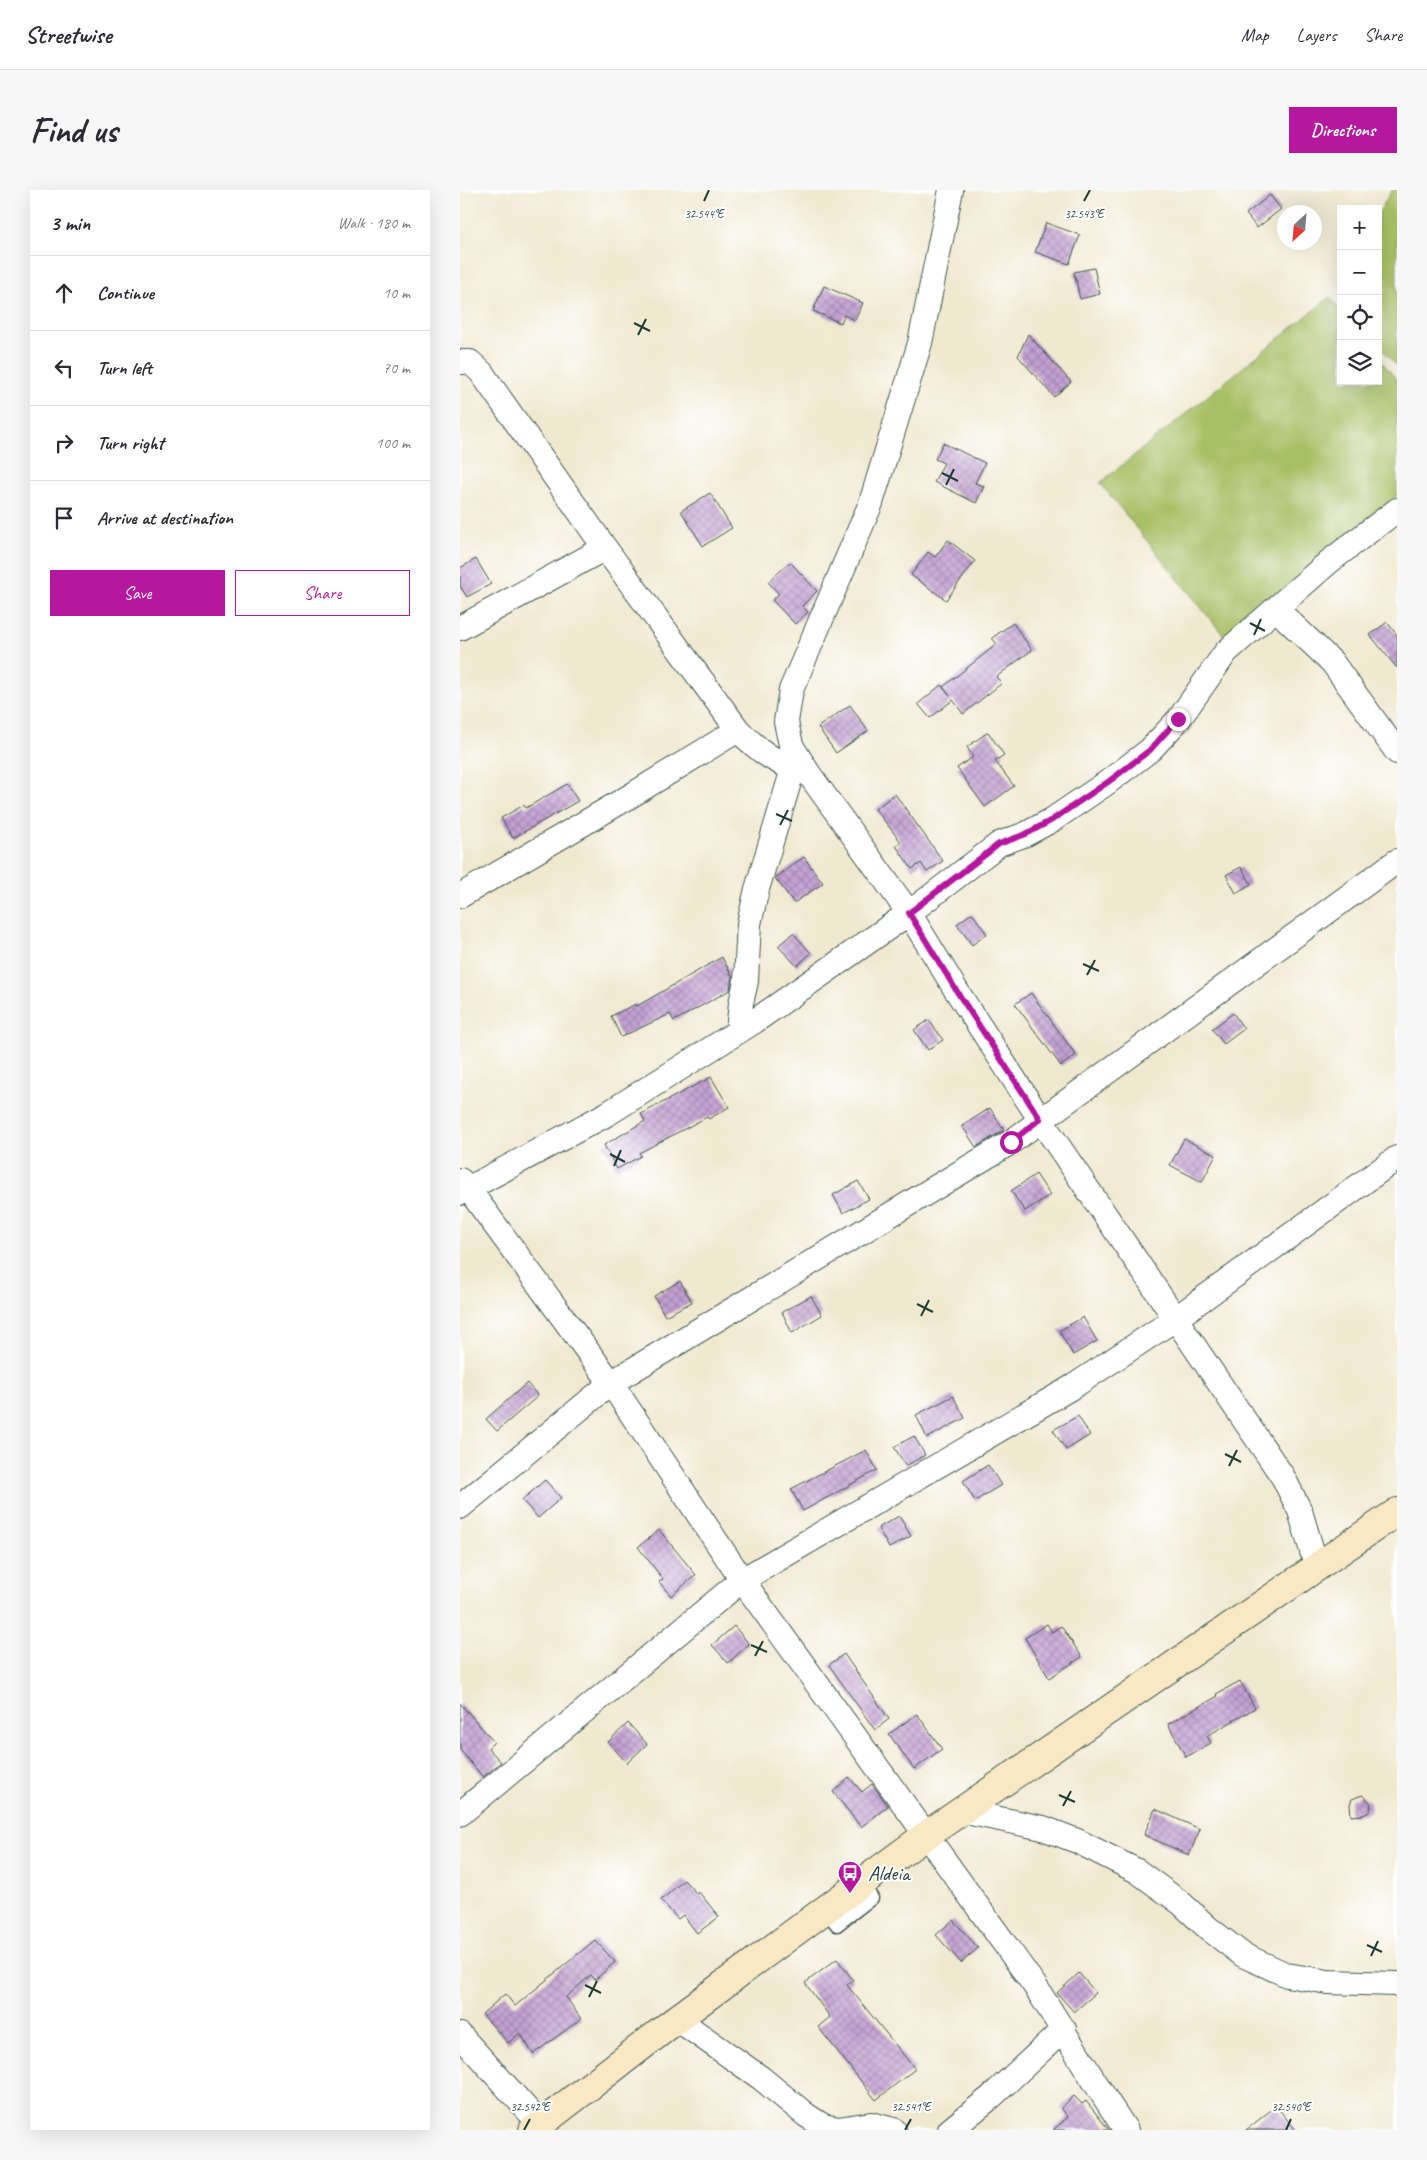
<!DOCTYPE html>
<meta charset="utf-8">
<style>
:root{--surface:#fff;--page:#f7f7f7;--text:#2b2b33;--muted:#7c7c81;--line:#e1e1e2;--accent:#b5179e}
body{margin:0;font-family:Caveat,sans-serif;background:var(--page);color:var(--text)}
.controls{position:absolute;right:15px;top:15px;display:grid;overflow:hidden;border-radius:0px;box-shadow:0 5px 20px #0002}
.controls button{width:45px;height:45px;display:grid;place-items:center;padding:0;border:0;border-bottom:1px solid var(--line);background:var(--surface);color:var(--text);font:25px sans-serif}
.compass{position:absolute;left:817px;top:15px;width:45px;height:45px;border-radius:50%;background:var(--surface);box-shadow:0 5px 20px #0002;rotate:206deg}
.stop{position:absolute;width:15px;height:15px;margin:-11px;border:4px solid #b5179e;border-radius:50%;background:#fff}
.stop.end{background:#b5179e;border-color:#fff;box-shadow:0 1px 5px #0008}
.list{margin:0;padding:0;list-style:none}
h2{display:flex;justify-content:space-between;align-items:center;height:65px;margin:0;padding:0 20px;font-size:21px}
h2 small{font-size:16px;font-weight:400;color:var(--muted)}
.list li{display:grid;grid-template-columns:32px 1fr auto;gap:15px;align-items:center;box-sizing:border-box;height:75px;padding:0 20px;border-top:1px solid var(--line)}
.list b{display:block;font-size:19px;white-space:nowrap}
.list em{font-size:16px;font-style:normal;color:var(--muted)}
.actions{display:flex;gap:10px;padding:15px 20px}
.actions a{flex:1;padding:11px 0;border:1px solid var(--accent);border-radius:0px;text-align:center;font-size:18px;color:var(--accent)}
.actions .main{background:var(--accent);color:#fff}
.icon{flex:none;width:28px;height:28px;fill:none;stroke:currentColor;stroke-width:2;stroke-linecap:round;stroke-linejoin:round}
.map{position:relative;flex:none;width:937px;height:1940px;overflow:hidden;border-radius:0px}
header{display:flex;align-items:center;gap:30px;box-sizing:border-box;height:70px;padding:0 25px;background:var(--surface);border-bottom:1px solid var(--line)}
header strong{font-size:24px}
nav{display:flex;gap:28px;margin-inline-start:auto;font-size:18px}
.intro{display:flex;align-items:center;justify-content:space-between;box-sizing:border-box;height:120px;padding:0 30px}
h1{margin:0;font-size:35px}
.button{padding:12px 22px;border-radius:0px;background:var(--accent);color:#fff;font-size:18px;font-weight:700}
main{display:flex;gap:30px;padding:0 30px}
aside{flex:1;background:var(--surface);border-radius:0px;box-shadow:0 5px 20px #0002}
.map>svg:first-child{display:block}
.green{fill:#a7bf65;stroke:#637e4c}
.building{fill:url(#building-cross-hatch)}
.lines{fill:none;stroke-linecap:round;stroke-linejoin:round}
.lane-casing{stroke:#3e574b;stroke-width:15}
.street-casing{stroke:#3e574b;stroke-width:26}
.secondary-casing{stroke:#3e574b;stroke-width:30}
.lane{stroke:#fff;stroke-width:12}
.street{stroke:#fff;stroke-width:24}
.secondary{stroke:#f8e8c3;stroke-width:28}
.route{stroke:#b5179e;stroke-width:6}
.ticks{fill:none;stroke:#1f3d34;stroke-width:2}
.labels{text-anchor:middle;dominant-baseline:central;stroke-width:4;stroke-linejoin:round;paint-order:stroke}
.poi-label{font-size:21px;fill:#1f3d34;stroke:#fff;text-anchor:start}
.ticks-label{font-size:12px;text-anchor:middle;fill:#1f3d34;stroke:#fff;stroke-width:4;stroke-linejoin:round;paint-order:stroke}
</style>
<header>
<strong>Streetwise</strong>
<nav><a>Map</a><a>Layers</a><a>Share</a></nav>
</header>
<div class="intro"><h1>Find us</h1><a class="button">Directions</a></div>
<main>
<aside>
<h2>3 min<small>Walk · 180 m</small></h2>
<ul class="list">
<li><svg class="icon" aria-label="ahead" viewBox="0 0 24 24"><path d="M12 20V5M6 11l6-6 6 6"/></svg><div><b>Continue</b></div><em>10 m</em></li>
<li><svg class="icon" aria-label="left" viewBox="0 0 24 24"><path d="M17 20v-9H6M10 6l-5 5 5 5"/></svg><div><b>Turn left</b></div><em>70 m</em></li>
<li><svg class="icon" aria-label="right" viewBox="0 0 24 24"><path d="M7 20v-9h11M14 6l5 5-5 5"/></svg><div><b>Turn right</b></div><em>100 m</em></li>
<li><svg class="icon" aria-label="arrive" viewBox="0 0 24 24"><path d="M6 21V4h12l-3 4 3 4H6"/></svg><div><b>Arrive at destination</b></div></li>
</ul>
<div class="actions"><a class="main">Save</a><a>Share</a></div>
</aside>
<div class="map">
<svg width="937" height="1940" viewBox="0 0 937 1940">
<defs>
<pattern id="building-cross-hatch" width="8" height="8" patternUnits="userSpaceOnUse" patternTransform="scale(1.25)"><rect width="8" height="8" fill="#c3a0d3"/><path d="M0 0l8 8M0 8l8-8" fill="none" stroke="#9e84ac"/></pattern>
</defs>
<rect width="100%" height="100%" fill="#fff"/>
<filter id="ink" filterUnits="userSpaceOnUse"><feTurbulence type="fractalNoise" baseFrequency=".02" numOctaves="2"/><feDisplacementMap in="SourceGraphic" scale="10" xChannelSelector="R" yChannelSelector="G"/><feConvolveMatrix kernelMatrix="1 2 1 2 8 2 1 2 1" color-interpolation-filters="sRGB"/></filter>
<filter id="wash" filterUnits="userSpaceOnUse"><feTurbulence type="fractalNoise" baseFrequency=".0096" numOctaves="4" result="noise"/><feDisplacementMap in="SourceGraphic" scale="20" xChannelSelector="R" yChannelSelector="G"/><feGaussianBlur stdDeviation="1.12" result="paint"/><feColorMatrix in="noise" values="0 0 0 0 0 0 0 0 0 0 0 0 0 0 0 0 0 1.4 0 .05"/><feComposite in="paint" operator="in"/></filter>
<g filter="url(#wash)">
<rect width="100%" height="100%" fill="#f0e9d0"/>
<path class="green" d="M 932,0 L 937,0 L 937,176 L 918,154 L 918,24 Z
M 870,107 L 881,121 L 881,191 L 918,191 L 918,167 L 937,190 L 937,306 L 764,446 L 640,293 Z"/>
<g id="blocks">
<path class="building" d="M 810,5 L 821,19 L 797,38 L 786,24 Z
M 586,33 L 620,45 L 609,74 L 575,62 Z
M 634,78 L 640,104 L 620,109 L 614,82 Z
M 364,96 L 403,113 L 395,130 L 384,125 L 381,133 L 353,121 Z
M 568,144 L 611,192 L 594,207 L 558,166 Z
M 483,253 L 525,273 L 515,293 L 524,296 L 516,313 L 474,292 L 484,273 L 475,269 Z
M 250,303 L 272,338 L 243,356 L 221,321 Z
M 488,350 L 515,371 L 486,410 L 451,385 L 468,362 L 475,367 Z
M 16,369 L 31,394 L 7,407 L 0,396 L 0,378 Z
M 330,372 L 357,401 L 342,416 L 348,422 L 335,434 L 312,410 L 319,404 L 308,392 Z
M 927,432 L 937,445 L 937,478 L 910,445 Z
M 553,433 L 572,460 L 536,487 L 542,493 L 503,524 L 493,510 L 470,528 L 458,514 L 481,495 L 490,506 L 483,497 L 537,454 L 532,448 Z
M 390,515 L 408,541 L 376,563 L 358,537 Z
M 528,542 L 544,565 L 535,571 L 554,596 L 525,617 L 497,578 L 513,567 L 507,557 Z
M 107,594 L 118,611 L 53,648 L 41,628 L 64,615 L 66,618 Z
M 435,604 L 483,671 L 467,682 L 461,673 L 452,679 L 436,656 L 441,652 L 415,619 Z
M 344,667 L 363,693 L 334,713 L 315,688 Z
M 781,677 L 791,694 L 776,703 L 766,685 Z
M 512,723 L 527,744 L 512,755 L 497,734 Z
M 333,743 L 351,763 L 337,776 L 318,756 Z
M 262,767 L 272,786 L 270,800 L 214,831 L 210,824 L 161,847 L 151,826 L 176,814 L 177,816 Z
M 571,803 L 616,865 L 601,876 L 555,814 Z
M 773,823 L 784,839 L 764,854 L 752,839 Z
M 469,830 L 483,850 L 468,860 L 454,840 Z
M 251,887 L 269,917 L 249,929 L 247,927 L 179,963 L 181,966 L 157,979 L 144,955 L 185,931 L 181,924 Z
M 530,918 L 544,940 L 516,957 L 502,936 Z
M 724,949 L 756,965 L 742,992 L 710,975 Z
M 576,984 L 590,1005 L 565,1021 L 551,1001 Z
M 398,991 L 409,1009 L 383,1023 L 373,1005 Z
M 220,1091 L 232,1112 L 205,1126 L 194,1106 Z
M 351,1106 L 362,1125 L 332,1143 L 322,1122 Z
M 623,1127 L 637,1151 L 613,1165 L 599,1141 Z
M 67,1193 L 78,1206 L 37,1241 L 26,1229 Z
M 493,1206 L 505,1228 L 467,1248 L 456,1225 Z
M 618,1226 L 630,1245 L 606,1260 L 593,1240 Z
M 454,1246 L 465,1265 L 446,1276 L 434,1257 Z
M 406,1260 L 417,1280 L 343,1321 L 331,1299 Z
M 528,1275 L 541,1295 L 515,1311 L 503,1291 Z
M 85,1290 L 101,1308 L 78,1328 L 62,1310 Z
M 439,1326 L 451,1346 L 429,1358 L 418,1338 Z
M 199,1340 L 236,1385 L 211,1406 L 199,1392 L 203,1389 L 178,1357 Z
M 587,1434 L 592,1442 L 601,1436 L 622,1467 L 589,1488 L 565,1448 Z
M 274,1436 L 289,1454 L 268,1473 L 252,1455 Z
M 384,1464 L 429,1529 L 415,1540 L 369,1475 Z
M 780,1491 L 795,1518 L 747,1546 L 751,1553 L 726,1567 L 708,1534 L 758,1506 L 756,1504 Z
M 0,1513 L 34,1552 L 28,1558 L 41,1572 L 23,1587 L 0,1560 Z
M 457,1524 L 482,1559 L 454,1579 L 429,1544 Z
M 168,1533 L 187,1554 L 167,1573 L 148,1552 Z
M 389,1587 L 402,1602 L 412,1594 L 428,1616 L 401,1637 L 373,1602 Z
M 902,1605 L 910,1612 L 911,1617 L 909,1622 L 904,1625 L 891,1626 L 890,1614 L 892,1609 Z
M 695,1619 L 740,1639 L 729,1665 L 684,1645 Z
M 224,1690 L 237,1704 L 239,1702 L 259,1727 L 237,1743 L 223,1725 L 218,1729 L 201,1710 Z
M 493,1730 L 518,1758 L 501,1773 L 476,1745 Z
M 135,1750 L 155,1772 L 135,1790 L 131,1785 L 106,1807 L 121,1829 L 73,1864 L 60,1843 L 48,1853 L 22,1824 L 45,1804 L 55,1816 Z
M 377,1769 L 393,1790 L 387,1795 L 455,1879 L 416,1910 L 358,1837 L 370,1827 L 345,1793 Z
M 619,1783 L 636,1803 L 614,1822 L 597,1803 Z
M 614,1906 L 622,1914 L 626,1911 L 649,1940 L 593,1940 L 608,1927 L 601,1918 Z
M 816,1916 L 836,1940 L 786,1940 Z"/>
</g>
</g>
<g filter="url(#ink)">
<use href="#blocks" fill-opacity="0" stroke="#3e574b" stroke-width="1"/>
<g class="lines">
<defs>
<path id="lane" d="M 365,1720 L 377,1735 L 412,1708 L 401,1693"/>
<path id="street" d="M 491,0 L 460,153 L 411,313 L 331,500 L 326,532 L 331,555 L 349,584 L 449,723 L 496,800 L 580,929 L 823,1287 L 840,1321 L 857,1378
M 0,172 L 10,172 L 21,182 L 145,358 L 278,540 C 302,564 316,573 349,584
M 816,419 L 872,472 L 937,562
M 0,438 L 145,358
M 0,706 L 167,608 L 278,540
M 278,841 L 281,813 L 286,791 L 289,734 L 297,699 L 333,579
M 0,990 L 7,997 L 151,1193 L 282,1390 L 575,1796 C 606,1844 634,1893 666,1940
M 0,1003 L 147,924 L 295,831 L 449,723 L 539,654 L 566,644 L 592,630 L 648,592 L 690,560 L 719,529 L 766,462 L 870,371 L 937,320
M 0,1317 L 151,1193 L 551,952 L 937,671
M 501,1621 L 583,1638 L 617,1651 L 677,1681 L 721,1713 L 748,1738 L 783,1765 L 827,1785 L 868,1792 L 937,1794
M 0,1624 L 282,1390 L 614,1196 L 715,1129 L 937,968
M 217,1829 L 301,1888 L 346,1925 L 363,1936 L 378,1939 L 411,1934 L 434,1940
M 0,1845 L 81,1935
M 490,1940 L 531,1907 L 604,1839"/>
<path id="secondary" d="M 73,1940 L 217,1829 L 465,1646 L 937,1322"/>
</defs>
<use href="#lane" class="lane-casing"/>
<use href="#street" class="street-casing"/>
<use href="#secondary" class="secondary-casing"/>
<use href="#lane" class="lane"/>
<use href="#street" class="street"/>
<use href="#secondary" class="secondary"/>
</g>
</g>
<g class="lines" filter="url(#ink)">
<path class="route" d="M 551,952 L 580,929 L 496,800 L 449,723 L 539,654 L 566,644 L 592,630 L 648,592 L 690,560 L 718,529"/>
</g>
<path class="ticks" d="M 244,11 L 249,0M 624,11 L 630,0M 174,133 L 190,141M 178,145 L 186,129M 482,283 L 498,291M 486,295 L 494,279M 790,433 L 805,441M 794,445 L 801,429M 316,624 L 332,631M 320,635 L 328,620M 623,774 L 639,781M 627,785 L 635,770M 150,964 L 165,972M 154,976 L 161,960M 457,1114 L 473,1122M 461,1126 L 469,1110M 765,1264 L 781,1272M 769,1276 L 777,1260M 291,1455 L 307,1462M 295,1466 L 303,1451M 599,1605 L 615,1612M 603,1616 L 611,1601M 907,1755 L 922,1762M 911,1766 L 918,1751M 125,1795 L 141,1803M 129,1807 L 137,1791M 64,1940 L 70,1929M 445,1940 L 451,1929M 826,1940 L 831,1929"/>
<defs>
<symbol id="bus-pin" viewBox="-11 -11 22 30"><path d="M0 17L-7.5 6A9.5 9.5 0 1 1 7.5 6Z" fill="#b5179e" stroke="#fff"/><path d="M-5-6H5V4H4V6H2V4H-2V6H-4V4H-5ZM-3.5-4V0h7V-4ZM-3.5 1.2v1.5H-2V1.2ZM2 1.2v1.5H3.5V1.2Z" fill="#fff"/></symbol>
</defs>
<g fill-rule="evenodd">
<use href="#bus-pin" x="376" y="1669" width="28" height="38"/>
</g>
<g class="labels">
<g class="poi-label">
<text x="408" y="1683">Aldeia</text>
</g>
</g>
<g class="ticks-label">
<text x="244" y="28">32.544°E</text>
<text x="624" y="28">32.543°E</text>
<text x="70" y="1921">32.542°E</text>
<text x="451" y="1921">32.541°E</text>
<text x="831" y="1921">32.540°E</text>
</g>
</svg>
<div class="controls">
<button>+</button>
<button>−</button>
<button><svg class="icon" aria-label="locate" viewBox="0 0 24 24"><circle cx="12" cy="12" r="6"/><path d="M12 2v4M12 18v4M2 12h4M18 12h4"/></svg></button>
<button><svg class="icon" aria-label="layers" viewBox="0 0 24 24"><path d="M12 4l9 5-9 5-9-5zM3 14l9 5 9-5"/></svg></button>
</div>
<svg class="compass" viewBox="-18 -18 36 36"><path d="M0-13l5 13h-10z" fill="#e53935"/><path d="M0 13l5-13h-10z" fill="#7c7c81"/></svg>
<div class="stop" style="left:551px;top:952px"></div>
<div class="stop end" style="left:718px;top:529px"></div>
</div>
</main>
